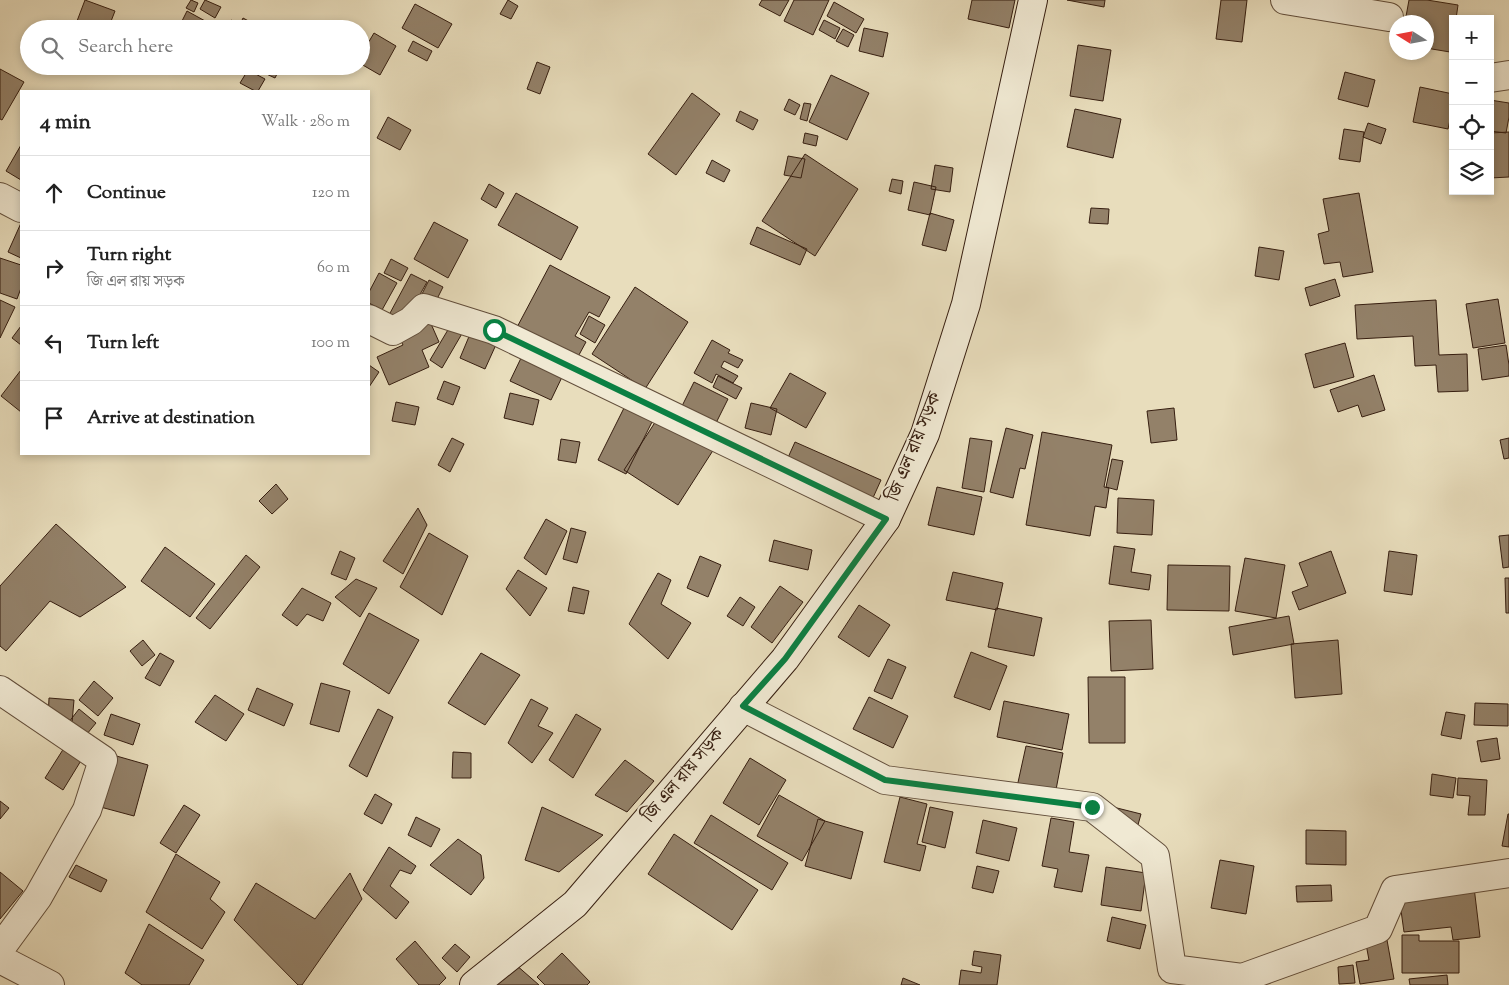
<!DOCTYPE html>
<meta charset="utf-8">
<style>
:root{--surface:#fff;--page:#f2f2f2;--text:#222;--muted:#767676;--line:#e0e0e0}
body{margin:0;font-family:"Sorts Mill Goudy","Noto Serif Bengali",serif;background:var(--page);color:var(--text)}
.controls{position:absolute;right:15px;top:15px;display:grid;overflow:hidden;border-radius:0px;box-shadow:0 2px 8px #0003}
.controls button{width:45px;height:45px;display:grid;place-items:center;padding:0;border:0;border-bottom:1px solid var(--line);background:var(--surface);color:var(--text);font:25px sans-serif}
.compass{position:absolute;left:1389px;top:15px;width:45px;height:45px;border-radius:50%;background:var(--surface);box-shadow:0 2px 8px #0003;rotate:281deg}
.stop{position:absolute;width:15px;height:15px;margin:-11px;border:4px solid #0b8043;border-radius:50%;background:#fff}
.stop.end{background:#0b8043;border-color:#fff;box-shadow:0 1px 5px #0008}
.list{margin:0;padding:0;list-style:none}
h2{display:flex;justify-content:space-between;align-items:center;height:65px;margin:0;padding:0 20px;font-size:21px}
h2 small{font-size:16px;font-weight:400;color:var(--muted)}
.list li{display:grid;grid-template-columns:32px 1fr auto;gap:15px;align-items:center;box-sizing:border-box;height:75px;padding:0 20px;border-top:1px solid var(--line)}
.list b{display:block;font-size:19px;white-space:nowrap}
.list p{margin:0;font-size:16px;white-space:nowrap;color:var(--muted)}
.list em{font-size:16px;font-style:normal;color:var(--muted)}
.icon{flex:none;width:28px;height:28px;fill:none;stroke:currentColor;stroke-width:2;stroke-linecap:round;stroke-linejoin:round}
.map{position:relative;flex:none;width:1509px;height:985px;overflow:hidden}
.search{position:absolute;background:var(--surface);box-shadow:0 2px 8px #0003;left:20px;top:20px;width:350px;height:55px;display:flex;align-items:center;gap:12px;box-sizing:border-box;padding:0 18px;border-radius:28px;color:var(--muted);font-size:19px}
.panel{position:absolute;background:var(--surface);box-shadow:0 2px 8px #0003;left:20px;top:90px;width:350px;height:365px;border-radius:0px}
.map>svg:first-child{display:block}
.building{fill:#938169;stroke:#361e10}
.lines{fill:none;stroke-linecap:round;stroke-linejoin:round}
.street-casing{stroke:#624e3b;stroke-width:30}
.secondary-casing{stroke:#361e10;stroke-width:30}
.street{stroke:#f0e9d3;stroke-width:28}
.secondary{stroke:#f0e9d3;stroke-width:28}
.route{stroke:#0b8043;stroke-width:6}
.labels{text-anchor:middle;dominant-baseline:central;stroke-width:4;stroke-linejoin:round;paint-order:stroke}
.street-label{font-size:19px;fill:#361e10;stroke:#f0e9d3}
</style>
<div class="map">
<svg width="1509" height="985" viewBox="0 0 1509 985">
<rect width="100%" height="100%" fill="#e8ddbc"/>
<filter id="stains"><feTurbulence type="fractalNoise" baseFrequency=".004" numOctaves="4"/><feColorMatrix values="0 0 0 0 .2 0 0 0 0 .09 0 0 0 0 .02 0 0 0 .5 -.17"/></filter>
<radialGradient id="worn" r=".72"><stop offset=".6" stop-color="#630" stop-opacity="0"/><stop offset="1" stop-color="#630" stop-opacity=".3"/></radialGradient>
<path class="building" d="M 85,0 L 115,11 L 108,29 L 74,29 Z
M 191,0 L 198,3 L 194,12 L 186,8 Z
M 205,0 L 221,7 L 215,18 L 200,9 Z
M 508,0 L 518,6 L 511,19 L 500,14 Z
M 762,0 L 789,0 L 780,16 L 759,5 Z
M 794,0 L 829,0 L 813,35 L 784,21 Z
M 972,0 L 1015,0 L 1009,28 L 968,19 Z
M 1067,0 L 1105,0 L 1104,7 Z
M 1221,0 L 1247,0 L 1242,42 L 1216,39 Z
M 1409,0 L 1427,0 L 1458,5 L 1456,19 L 1453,19 L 1453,38 L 1450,52 L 1426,48 L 1426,22 L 1405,22 Z
M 834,2 L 864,19 L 856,33 L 827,16 Z
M 415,4 L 452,24 L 438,48 L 402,28 Z
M 187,11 L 216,27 L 215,29 L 178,29 Z
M 243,18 L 256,25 L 254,29 L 238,29 Z
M 231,20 L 237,23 L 235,29 L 226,29 Z
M 824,20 L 840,28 L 835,39 L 819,30 Z
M 864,28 L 888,33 L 883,57 L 859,51 Z
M 843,29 L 854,35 L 848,47 L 836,41 Z
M 374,33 L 396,46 L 380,75 L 361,64 L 361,55 Z
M 413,41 L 432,51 L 427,61 L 408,51 Z
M 1078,45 L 1111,50 L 1103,101 L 1070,96 Z
M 537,62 L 550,67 L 540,94 L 527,89 Z
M 262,66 L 272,66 L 279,70 L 275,78 L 260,71 Z
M 317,66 L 333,66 L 330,72 Z
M 0,69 L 24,82 L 2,120 L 0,119 Z
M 248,70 L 265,79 L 258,91 L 255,91 L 240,83 Z
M 1345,72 L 1375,80 L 1368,107 L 1338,99 Z
M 831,75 L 869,93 L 847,140 L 809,122 Z
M 1420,87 L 1453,94 L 1453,106 L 1448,129 L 1413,122 Z
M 692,93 L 720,114 L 676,175 L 648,154 Z
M 789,99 L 800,105 L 795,115 L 784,110 Z
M 1490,100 L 1509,103 L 1509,117 L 1506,133 L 1490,131 Z
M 804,103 L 811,104 L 807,121 L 800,119 Z
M 1075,109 L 1121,119 L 1113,158 L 1067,147 Z
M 740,111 L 758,120 L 753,130 L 736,121 Z
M 388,117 L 411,130 L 400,150 L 377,138 Z
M 1368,123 L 1386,129 L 1381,144 L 1363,137 Z
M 1344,129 L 1364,132 L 1360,162 L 1339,159 Z
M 1509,132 L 1509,177 L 1490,178 L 1490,133 Z
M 805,133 L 818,136 L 816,146 L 803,143 Z
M 21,145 L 21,180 L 6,171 Z
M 805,154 L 858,189 L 815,256 L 762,221 Z
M 788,156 L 805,159 L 801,178 L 784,175 Z
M 712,160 L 730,170 L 724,182 L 706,173 Z
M 935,165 L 953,168 L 950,192 L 931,189 Z
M 892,179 L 903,181 L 901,194 L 889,191 Z
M 914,182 L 936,187 L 930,215 L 908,210 Z
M 489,184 L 504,193 L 496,208 L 481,199 Z
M 516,193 L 578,227 L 561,260 L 498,225 Z
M 1359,193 L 1373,272 L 1343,277 L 1340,262 L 1324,264 L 1318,234 L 1329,231 L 1323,199 Z
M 1091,208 L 1109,209 L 1108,224 L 1089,223 Z
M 930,213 L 954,220 L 946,251 L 922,245 Z
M 434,222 L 468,240 L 448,278 L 414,259 Z
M 21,223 L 21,258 L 8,252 Z
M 757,227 L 807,249 L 800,265 L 750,244 Z
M 1259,247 L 1284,251 L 1279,280 L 1255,276 Z
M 0,258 L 21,265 L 21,288 L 17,299 L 0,293 Z
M 391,259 L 408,268 L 401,281 L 384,273 Z
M 550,265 L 610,297 L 599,317 L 589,312 L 575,336 L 586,342 L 574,364 L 515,331 Z
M 379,273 L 397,283 L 382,310 L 369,303 L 369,292 Z
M 411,274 L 427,282 L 404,323 L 389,315 Z
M 1335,279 L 1340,296 L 1310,306 L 1305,288 Z
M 429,280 L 443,287 L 434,305 L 420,298 Z
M 635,287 L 688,322 L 645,389 L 592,354 Z
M 1498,299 L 1505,343 L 1473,348 L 1466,304 Z
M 0,300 L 15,307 L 0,338 Z
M 1436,300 L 1439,355 L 1467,354 L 1468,391 L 1438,392 L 1436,365 L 1415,366 L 1413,336 L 1357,339 L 1355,305 Z
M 589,316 L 605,325 L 595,343 L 580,334 Z
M 428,317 L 439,342 L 422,350 L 429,367 L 389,385 L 377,357 L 403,345 L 396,331 Z
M 455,318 L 467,325 L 442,368 L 430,360 Z
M 21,326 L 21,345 L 12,338 Z
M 473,327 L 499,338 L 485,369 L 460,358 Z
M 712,340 L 730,350 L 728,353 L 743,360 L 738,368 L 724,361 L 721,367 L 738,376 L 733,383 L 716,374 L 712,383 L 694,373 Z
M 1345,343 L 1354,377 L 1314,388 L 1305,354 Z
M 1506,345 L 1509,365 L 1509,376 L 1482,380 L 1478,349 Z
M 522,356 L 563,375 L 551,400 L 510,381 Z
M 369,365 L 379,372 L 369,387 Z
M 21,370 L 21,412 L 1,396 Z
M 790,373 L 826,393 L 806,428 L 770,408 Z
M 1374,375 L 1385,410 L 1362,417 L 1358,405 L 1338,412 L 1330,390 Z
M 718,376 L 742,388 L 736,399 L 713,387 Z
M 444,381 L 460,387 L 453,405 L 437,399 Z
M 694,382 L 728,399 L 713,429 L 679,412 Z
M 633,390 L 661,404 L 626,474 L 598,460 Z
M 510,393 L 539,400 L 533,425 L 504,418 Z
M 396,402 L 419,407 L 415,425 L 392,421 Z
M 751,403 L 777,409 L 771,435 L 745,428 Z
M 667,404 L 721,438 L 678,505 L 624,470 Z
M 1174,408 L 1177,440 L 1151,443 L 1147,411 Z
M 1006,428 L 1033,435 L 1025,469 L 1020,468 L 1013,498 L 990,492 Z
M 1042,432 L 1112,445 L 1104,487 L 1109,488 L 1106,508 L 1095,506 L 1090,536 L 1026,525 Z
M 452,438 L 464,444 L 450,472 L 438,465 Z
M 970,438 L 992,441 L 984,492 L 962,488 Z
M 1509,438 L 1509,458 L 1504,459 L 1500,440 Z
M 561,439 L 580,442 L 576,463 L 558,460 Z
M 795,442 L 881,480 L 872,500 L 786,462 Z
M 1112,459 L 1123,461 L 1117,490 L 1106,487 Z
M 276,484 L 288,499 L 272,514 L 259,501 Z
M 937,487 L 982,497 L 974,535 L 928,525 Z
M 1118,498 L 1154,500 L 1152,535 L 1117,533 Z
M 418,508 L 427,525 L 403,574 L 383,561 Z
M 546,519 L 567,531 L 546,575 L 524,558 Z
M 56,524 L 126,587 L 80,617 L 50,601 L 6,651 L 0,646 L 0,586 Z
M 571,528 L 586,532 L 577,563 L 563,559 Z
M 429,533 L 468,556 L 442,615 L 400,587 Z
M 1509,535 L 1509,567 L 1503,568 L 1499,536 Z
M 774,540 L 812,550 L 808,570 L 769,561 Z
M 1114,546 L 1135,549 L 1131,572 L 1151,575 L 1149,590 L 1109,584 Z
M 165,547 L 215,584 L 190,617 L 141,581 Z
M 340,551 L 355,558 L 346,580 L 331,574 Z
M 1331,551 L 1346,593 L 1299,610 L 1292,592 L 1308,586 L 1299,563 Z
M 1389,551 L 1417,555 L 1412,595 L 1384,591 Z
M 246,555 L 260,567 L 210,629 L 196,618 Z
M 700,556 L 721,565 L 708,597 L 687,588 Z
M 1245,558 L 1285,565 L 1276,618 L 1235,611 Z
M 1168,565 L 1230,566 L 1229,611 L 1167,610 Z
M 518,570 L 547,588 L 530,616 L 506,589 Z
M 953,572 L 1003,583 L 997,610 L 946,600 Z
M 658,573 L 671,580 L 661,604 L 691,623 L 668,659 L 629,624 Z
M 1505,578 L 1509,578 L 1509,613 L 1506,613 Z
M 356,579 L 377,588 L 360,617 L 335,597 Z
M 780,586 L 803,602 L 772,643 L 751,627 Z
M 573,587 L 589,591 L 584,614 L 568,611 Z
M 302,588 L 331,603 L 323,621 L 307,614 L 297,626 L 282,615 Z
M 740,597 L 755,607 L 743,626 L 727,616 Z
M 859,605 L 890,625 L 869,657 L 838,637 Z
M 996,608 L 1042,618 L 1034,656 L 988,647 Z
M 369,613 L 419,640 L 389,694 L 343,664 Z
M 1289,616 L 1294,644 L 1233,655 L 1229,627 Z
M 1151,620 L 1153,669 L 1111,671 L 1109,621 Z
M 143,640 L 155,655 L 142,666 L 130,651 Z
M 1338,640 L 1342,694 L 1295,698 L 1291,644 Z
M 971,652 L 1007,666 L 990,710 L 954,697 Z
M 160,653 L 174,661 L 160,686 L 145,678 Z
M 481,653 L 520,675 L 485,725 L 448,703 Z
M 888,659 L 906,667 L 892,699 L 874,691 Z
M 1088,677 L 1125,677 L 1125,743 L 1089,743 Z
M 94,681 L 113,698 L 98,716 L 79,700 Z
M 321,683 L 350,691 L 339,732 L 310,724 Z
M 257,688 L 293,704 L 284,726 L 248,710 Z
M 215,695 L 244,714 L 226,741 L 195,722 Z
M 869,697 L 908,716 L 893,748 L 853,729 Z
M 49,698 L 74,700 L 72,723 L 48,721 Z
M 531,699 L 548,708 L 538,726 L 553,733 L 532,763 L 508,743 Z
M 1004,701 L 1069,714 L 1062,750 L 997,737 Z
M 1475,703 L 1508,704 L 1508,726 L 1474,725 Z
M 79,709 L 96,723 L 82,740 L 65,727 Z
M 378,709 L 393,717 L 367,777 L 349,766 Z
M 1446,712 L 1465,715 L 1461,739 L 1441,735 Z
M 111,714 L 140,724 L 133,745 L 104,735 Z
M 576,714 L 601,729 L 573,778 L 549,760 Z
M 1497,738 L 1500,759 L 1481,762 L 1477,741 Z
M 1026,746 L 1063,753 L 1055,795 L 1017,787 Z
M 64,748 L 82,759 L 63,790 L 45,778 Z
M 453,752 L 471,753 L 471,778 L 452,778 Z
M 106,753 L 148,765 L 134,816 L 93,805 Z
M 750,758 L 786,780 L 759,825 L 723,803 Z
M 625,760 L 654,781 L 627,812 L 595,795 Z
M 1432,774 L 1456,778 L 1453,798 L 1430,795 Z
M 1458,778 L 1487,780 L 1485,815 L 1468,815 L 1470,796 L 1457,795 Z
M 375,794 L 392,804 L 382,824 L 364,814 Z
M 779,795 L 825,821 L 802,861 L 757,836 Z
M 900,797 L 927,804 L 917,844 L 926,846 L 920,871 L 884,862 Z
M 0,801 L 9,808 L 0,819 Z
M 184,805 L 200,815 L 176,853 L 160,843 Z
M 542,807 L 603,835 L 559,872 L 525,860 Z
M 930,807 L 953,812 L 945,848 L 922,842 Z
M 1113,807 L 1141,814 L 1136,832 Z
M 1508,814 L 1509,814 L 1509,847 L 1502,846 Z
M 711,815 L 788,863 L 772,890 L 694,843 Z
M 416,817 L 440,829 L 431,847 L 408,835 Z
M 1051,818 L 1074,822 L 1069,852 L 1089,855 L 1082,892 L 1054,887 L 1058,869 L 1042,866 Z
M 818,819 L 863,832 L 851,879 L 805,866 Z
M 983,820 L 1017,828 L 1009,861 L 976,853 Z
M 1306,830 L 1346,831 L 1346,865 L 1306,864 Z
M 674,834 L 758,890 L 732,930 L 648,874 Z
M 458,839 L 481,855 L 484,878 L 471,895 L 430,865 Z
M 389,847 L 416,866 L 411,874 L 400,870 L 390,886 L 409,902 L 396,919 L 363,890 Z
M 176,854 L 220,882 L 210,899 L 225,912 L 202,949 L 146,912 Z
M 1220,860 L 1254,866 L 1246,914 L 1211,908 Z
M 76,865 L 107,880 L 101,892 L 69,877 Z
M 977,866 L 999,871 L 993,893 L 972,888 Z
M 1106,867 L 1146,873 L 1141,911 L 1101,905 Z
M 0,872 L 23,891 L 0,919 Z
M 350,873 L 362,899 L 302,985 L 298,985 L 234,920 L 256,883 L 315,919 Z
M 1331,885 L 1332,901 L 1297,902 L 1296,886 Z
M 1474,887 L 1480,937 L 1453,940 L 1451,927 L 1404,932 L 1399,896 Z
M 1112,917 L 1146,925 L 1140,949 L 1107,941 Z
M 149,924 L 204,960 L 189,985 L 142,985 L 125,973 Z
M 1402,935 L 1419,935 L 1419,941 L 1459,941 L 1459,973 L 1402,973 Z
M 1387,940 L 1394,979 L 1360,984 L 1356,962 L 1369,960 L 1366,944 Z
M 415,941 L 446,978 L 439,985 L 419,985 L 396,959 Z
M 455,944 L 470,957 L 457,972 L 442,958 Z
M 974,951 L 1001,955 L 997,985 L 959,985 L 961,970 L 981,973 L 982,967 L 972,965 Z
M 562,953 L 590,982 L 587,985 L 545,985 L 537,977 Z
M 515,964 L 539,985 L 496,985 Z
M 1353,965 L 1355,983 L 1339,984 L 1338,967 Z
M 1447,975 L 1448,985 L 1410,985 L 1409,979 Z
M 903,978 L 920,985 L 901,985 Z"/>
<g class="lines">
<defs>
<path id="street" d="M 1285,0 L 1389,17
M 1490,78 L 1509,75
M 0,197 L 21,208
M 369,319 L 393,331 L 411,321 L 424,308 L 494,330 L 886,519
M 0,690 L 103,760 L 87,810 L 38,897 L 0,949
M 743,707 L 885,780 L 1092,807 L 1155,856 L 1172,969 L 1242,978 L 1378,929 L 1395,890 L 1509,873
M 0,959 L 50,985"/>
<path id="secondary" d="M 474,985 L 575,904 L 785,659 L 886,519 L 925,434 L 966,304 L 1033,0"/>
</defs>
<use href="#street" class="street-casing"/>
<use href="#secondary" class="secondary-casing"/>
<use href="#street" class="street"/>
<use href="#secondary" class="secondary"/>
</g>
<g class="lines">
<path class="route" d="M 494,330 L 886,519 L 785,659 L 743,706 L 885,780 L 1092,807"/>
</g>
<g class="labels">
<g class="street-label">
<text transform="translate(915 447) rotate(-68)">জি এল রায় সড়ক</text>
<text transform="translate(684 776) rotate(-50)">জি এল রায় সড়ক</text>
</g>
</g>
<rect width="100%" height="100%" filter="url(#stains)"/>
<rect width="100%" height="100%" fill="url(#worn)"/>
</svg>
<div class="controls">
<button>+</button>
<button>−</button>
<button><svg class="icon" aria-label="locate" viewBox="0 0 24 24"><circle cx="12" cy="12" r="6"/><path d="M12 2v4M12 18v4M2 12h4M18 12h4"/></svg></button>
<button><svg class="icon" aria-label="layers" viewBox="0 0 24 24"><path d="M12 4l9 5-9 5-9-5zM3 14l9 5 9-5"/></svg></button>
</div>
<svg class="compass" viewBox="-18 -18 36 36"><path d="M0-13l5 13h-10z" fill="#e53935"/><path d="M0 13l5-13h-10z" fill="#767676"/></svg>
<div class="stop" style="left:494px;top:330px"></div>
<div class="stop end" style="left:1092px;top:807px"></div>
<div class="search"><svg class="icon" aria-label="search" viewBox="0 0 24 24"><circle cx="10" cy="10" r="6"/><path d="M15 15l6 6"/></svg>Search here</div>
<section class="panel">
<h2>4 min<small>Walk · 280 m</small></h2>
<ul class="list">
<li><svg class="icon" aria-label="ahead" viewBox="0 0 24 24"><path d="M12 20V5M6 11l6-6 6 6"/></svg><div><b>Continue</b></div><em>120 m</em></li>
<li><svg class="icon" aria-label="right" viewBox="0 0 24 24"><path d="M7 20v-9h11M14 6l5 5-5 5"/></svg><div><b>Turn right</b><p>জি এল রায় সড়ক</p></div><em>60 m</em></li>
<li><svg class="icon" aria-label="left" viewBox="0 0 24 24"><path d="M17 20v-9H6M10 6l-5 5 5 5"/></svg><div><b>Turn left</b></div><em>100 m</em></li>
<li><svg class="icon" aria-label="arrive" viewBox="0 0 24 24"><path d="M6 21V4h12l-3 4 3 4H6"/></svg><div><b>Arrive at destination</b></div></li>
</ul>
</section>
</div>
